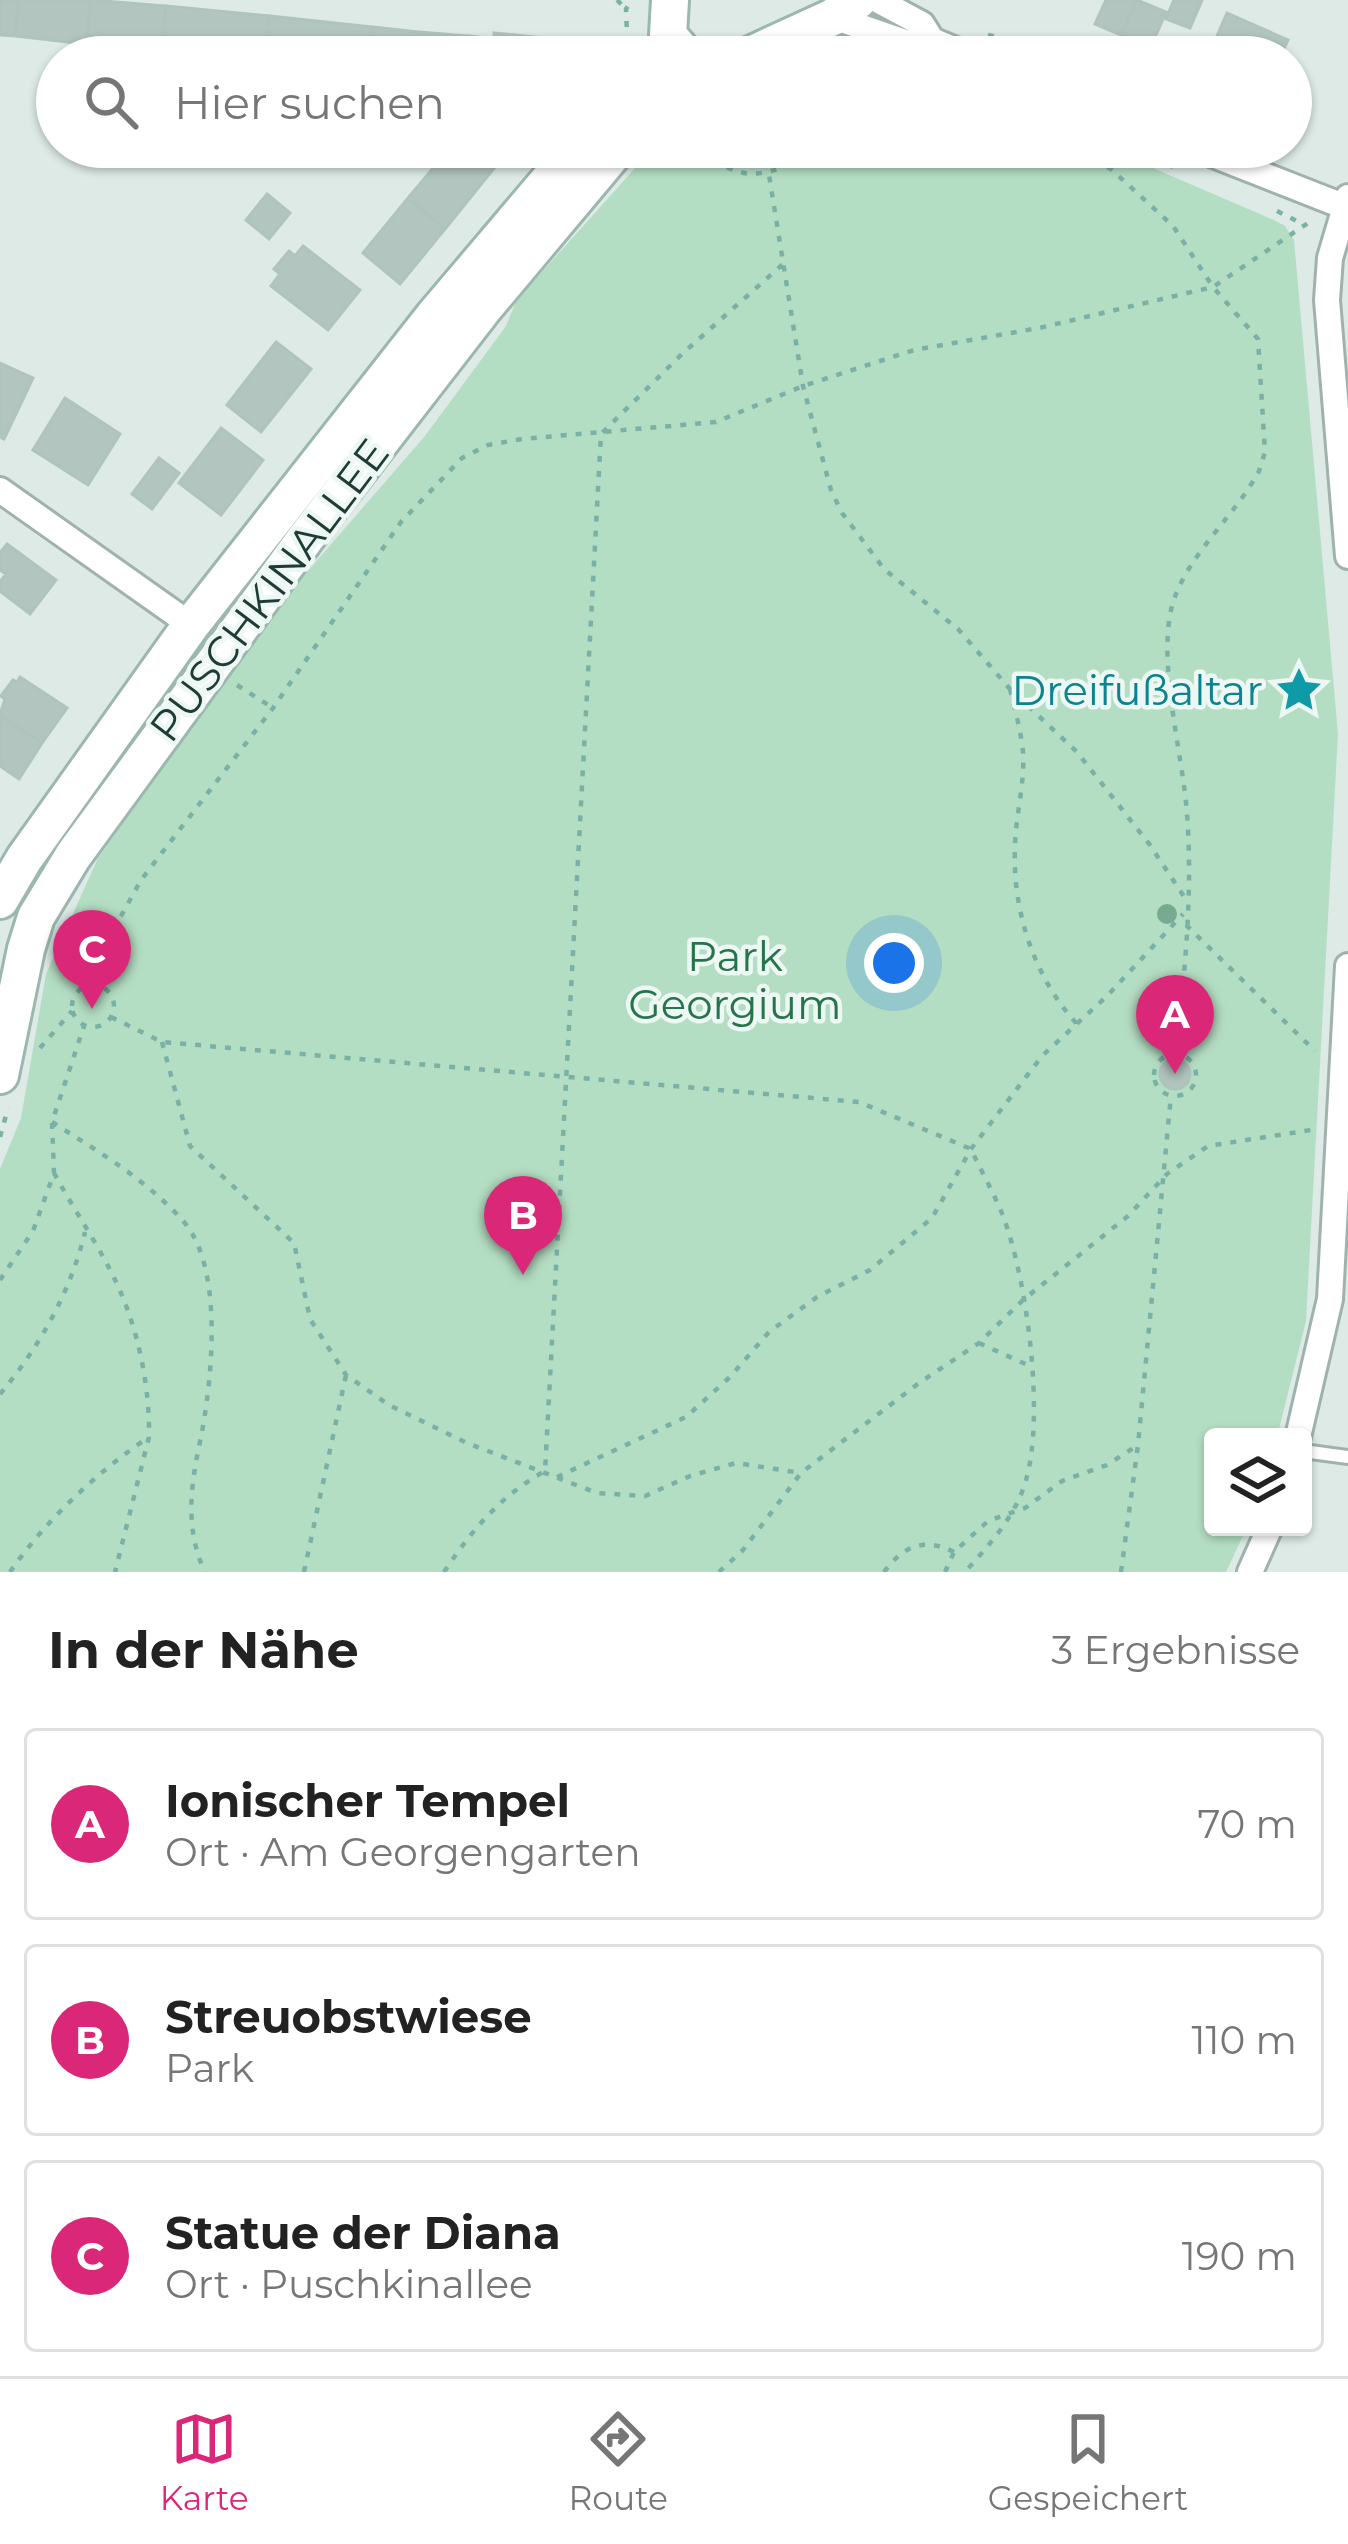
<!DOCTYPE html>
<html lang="de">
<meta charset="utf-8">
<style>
:root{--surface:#fff;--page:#f2f2f2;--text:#222;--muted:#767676;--line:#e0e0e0;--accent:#db2777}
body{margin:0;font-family:Montserrat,sans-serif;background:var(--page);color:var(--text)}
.controls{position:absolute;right:36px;bottom:36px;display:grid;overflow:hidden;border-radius:12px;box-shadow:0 3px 9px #0004}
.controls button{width:108px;height:108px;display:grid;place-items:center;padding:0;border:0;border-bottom:3px solid var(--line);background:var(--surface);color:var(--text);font:60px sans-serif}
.you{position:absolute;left:894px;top:963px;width:42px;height:42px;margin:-30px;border:9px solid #fff;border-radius:50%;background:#1a73e8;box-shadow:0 0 0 18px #1a73e833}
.badge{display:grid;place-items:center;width:78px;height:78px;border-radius:50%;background:var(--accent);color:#fff;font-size:39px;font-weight:700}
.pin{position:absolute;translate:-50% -99px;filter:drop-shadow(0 3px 6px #0008)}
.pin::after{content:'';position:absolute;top:63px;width:42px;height:36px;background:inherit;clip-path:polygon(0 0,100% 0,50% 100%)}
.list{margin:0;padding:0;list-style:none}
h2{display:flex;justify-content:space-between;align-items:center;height:156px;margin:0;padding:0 48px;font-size:51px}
h2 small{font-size:39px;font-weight:400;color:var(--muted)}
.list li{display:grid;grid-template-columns:78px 1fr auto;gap:36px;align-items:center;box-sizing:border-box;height:192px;margin:0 24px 24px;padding:0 24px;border:3px solid var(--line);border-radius:12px}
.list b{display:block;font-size:45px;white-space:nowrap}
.list p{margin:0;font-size:39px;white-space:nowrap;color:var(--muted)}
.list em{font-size:39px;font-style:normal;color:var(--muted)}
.icon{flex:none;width:66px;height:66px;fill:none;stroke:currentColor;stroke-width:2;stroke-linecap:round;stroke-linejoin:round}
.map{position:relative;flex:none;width:1348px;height:1572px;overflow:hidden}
.search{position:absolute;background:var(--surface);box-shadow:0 3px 9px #0004;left:36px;right:36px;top:36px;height:132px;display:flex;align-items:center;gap:30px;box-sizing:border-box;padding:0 42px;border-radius:66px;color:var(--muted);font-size:45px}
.sheet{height:804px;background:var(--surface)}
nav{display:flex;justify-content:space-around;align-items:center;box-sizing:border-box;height:168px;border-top:3px solid var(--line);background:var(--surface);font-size:33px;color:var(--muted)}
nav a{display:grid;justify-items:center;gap:6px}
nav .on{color:var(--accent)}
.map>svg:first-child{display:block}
.green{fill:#b4dec3}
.building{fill:#b2c5bf;stroke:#afc4bd;stroke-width:3}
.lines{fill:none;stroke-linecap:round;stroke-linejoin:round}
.lane-casing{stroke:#a0b2ae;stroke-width:18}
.street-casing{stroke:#a0b2ae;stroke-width:30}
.secondary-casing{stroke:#9cb7af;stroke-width:42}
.path{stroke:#7bb0a5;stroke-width:4.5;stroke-dasharray:6 9;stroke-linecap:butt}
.lane{stroke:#fff;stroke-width:12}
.street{stroke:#fff;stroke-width:24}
.secondary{stroke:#fff;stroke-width:36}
.tree{fill:#78a991}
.labels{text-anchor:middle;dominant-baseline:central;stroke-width:9;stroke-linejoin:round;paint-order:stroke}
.street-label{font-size:42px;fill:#1e3b36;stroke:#edf7f3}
.culture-label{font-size:42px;fill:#0d838f;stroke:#edf7f3;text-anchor:end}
.park-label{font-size:42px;fill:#25744b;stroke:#edf7f3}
</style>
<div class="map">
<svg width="1348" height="1572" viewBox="0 0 1348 1572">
<rect width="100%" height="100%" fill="#ddeae6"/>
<path class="green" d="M 654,147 L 1104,147 L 1274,220 L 1285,226 L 1294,240 L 1338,734 L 1306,1321 L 1277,1437 L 1213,1437 L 1213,1527 L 1247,1527 L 1226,1572 L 0,1572 L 0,1169 L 21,1118 L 46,974 L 98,858 L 281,602 L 425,436 L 506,326 L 516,301 Z"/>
<path class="building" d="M 0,0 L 19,0 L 15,36 L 0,35 Z
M 19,0 L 91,0 L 86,44 L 15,36 Z
M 91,0 L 166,6 L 162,51 L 86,44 Z
M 1106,0 L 1137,0 L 1121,35 L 1095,24 Z
M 1137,0 L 1166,12 L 1150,49 L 1121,35 Z
M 1174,0 L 1202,0 L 1190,28 L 1166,19 Z
M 166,6 L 270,16 L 265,57 L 162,51 Z
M 1227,13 L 1288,40 L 1280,57 L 1208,57 Z
M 270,16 L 373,27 L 370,57 L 265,57 Z
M 373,27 L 419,32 L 416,57 L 370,57 Z
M 419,32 L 469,36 L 467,57 L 416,57 Z
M 494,33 L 546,38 L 544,57 L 467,57 L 469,36 L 494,39 Z
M 451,147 L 511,147 L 445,229 L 408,198 Z
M 267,194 L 290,213 L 269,239 L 246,220 Z
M 408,198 L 445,229 L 400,284 L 363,253 Z
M 303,246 L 360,290 L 328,330 L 271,286 L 280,274 L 274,269 L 289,251 L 295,256 Z
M 276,342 L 311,369 L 261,432 L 227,405 Z
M 0,363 L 33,378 L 4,439 L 0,437 Z
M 65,398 L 120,434 L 88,485 L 33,450 Z
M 221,428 L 263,460 L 221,515 L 179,483 Z
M 159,458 L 179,473 L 152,509 L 132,494 Z
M 7,544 L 56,580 L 30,614 L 0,591 L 0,582 L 6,574 L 0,570 L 0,553 Z
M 20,677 L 67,708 L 42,743 L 0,715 L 5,699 L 1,696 L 13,680 L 17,682 Z
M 0,715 L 42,743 L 19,779 L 0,766 Z
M1160 1074a15 15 0 1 1 30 0a15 15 0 1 1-30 0Z"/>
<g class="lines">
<defs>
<path id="lane" d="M 1303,1451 L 1348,1457"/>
<path id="street" d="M 877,0 L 922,24 L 932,40
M 833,17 L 908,43 L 932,40 L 973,57
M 1193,147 L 1348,208
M 1348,197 L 1330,258 L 1327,300 L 1348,556
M 0,490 L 191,625
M 1298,1437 L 1330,1299 L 1348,966
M 1250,1572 L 1270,1527"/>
<path id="secondary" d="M 670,0 L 668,35 L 687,57
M 746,57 L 833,17 L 858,0
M 0,900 L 24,859 L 191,625 L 433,317 L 577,147
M 0,1075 L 26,949 L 36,917 L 73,856 L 305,539 L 484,308 L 619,147"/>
</defs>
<use href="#lane" class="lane-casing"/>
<use href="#street" class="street-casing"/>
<use href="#secondary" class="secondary-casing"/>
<path class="path" d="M 617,0 L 626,9
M 988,35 L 1082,54
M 628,57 L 626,9 L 632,0
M 849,57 L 862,56
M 705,147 C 745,198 785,163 832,147
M 774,147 L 769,175 L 803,386 L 831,490 L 842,513 L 884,569 L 958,629 L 1010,689 L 1077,752 L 1150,845 L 1185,898
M 1067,147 L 1111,169 L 1173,226 L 1213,287 L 1258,339 L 1265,452 L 1259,471 C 1236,514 1194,549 1176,594 C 1153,649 1183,753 1187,814 C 1193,891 1185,977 1175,1053
M 1128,147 L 1173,167
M 1277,211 L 1305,225
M 237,685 L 273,708
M 1010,689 C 1015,710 1021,731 1023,752 C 1025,783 1016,814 1015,845 C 1012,909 1033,976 1077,1024
M 1186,925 L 1315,1051
M 91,985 L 110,936 L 141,880 L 273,708 L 401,522 L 462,458 L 488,445 L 522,439 L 716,422 L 803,386 L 914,350 L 1039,328 L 1213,287 L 1311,221
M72 1006a21 21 0 1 1 42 0a21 21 0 1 1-42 0Z
M 111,1017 L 162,1042 L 859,1102 L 971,1149 C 981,1171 994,1193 1003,1216 C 1027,1279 1045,1415 1026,1480 C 1016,1516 989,1545 965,1572
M 162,1042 L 190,1146 L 294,1243 L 310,1319 L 346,1375 L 389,1405 L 467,1443 L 597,1493 L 645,1496 L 690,1476 L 736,1463 L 801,1473
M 40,1048 L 72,1011
M1154 1075a21 21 0 1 1 42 0a21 21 0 1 1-42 0Z
M 52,1122 C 99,1152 147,1180 184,1222 C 224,1269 212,1380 201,1437 C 191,1483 184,1528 205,1572
M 0,1137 L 8,1108
M 54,1173 C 75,1212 108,1259 123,1298 C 140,1339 150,1392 149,1437 L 115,1572
M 0,1280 L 33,1231 L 54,1173 L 52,1122 L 84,1026
M 979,1343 L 1032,1367
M 0,1394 C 39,1348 71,1291 85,1232
M 557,1477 L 686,1417 L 730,1377 L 769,1332 L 817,1297 L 870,1270 L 932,1218 L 971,1149 L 1042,1056 L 1108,995 L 1183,914
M 10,1572 C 46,1520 97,1472 149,1437
M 304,1572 L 346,1375
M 444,1572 C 472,1530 500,1496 545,1471 L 601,434 L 682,354 L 783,264
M 719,1572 L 743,1550 L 801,1473 L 919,1383 L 979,1343 L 1023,1300 L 1128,1216 L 1167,1174 L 1208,1146 L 1311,1130
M 884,1572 C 903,1546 924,1537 954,1552
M 945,1572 L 954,1552 L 988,1521 L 1025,1508 L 1062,1481 L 1107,1465 L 1138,1445
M 1121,1572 L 1138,1445 L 1171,1095"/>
<use href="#lane" class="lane"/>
<use href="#street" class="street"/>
<use href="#secondary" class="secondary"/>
</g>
<circle class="tree" cx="1167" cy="914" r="10"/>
<defs>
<symbol id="sight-bare" viewBox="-9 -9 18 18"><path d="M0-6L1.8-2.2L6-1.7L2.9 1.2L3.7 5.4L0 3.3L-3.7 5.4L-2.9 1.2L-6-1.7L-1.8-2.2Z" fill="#0f9aa8" stroke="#edf7f3" stroke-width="2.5" paint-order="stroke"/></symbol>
</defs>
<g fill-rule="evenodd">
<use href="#sight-bare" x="1266" y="657" width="66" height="66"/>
</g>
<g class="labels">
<g class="street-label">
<text transform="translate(269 590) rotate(-53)">PUSCHKINALLEE</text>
</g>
<g class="culture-label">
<text x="1263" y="690">Dreifußaltar</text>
</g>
<g class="park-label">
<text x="735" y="956">Park<tspan x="735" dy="48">Georgium</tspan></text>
</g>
</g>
</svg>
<div class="controls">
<button><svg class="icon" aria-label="layers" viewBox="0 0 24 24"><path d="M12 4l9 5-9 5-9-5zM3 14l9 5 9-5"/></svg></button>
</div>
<div class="you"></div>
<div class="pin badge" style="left:1175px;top:1074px">A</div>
<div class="pin badge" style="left:523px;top:1275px">B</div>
<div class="pin badge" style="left:92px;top:1009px">C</div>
<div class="search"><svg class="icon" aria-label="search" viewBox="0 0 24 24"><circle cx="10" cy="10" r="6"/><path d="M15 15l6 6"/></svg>Hier suchen</div>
</div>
<section class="sheet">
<h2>In der Nähe<small>3 Ergebnisse</small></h2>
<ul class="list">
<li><span class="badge">A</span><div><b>Ionischer Tempel</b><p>Ort · Am Georgengarten</p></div><em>70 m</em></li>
<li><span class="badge">B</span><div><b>Streuobstwiese</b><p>Park</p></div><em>110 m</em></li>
<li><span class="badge">C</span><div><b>Statue der Diana</b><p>Ort · Puschkinallee</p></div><em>190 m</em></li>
</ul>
</section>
<nav>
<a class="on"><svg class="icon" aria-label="map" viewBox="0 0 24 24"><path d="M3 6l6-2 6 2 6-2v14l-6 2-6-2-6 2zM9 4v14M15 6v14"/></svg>Karte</a>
<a><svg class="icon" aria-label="directions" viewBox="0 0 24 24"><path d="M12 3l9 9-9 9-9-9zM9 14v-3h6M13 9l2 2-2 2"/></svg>Route</a>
<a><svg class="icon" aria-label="saved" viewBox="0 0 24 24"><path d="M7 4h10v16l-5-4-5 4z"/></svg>Gespeichert</a>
</nav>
